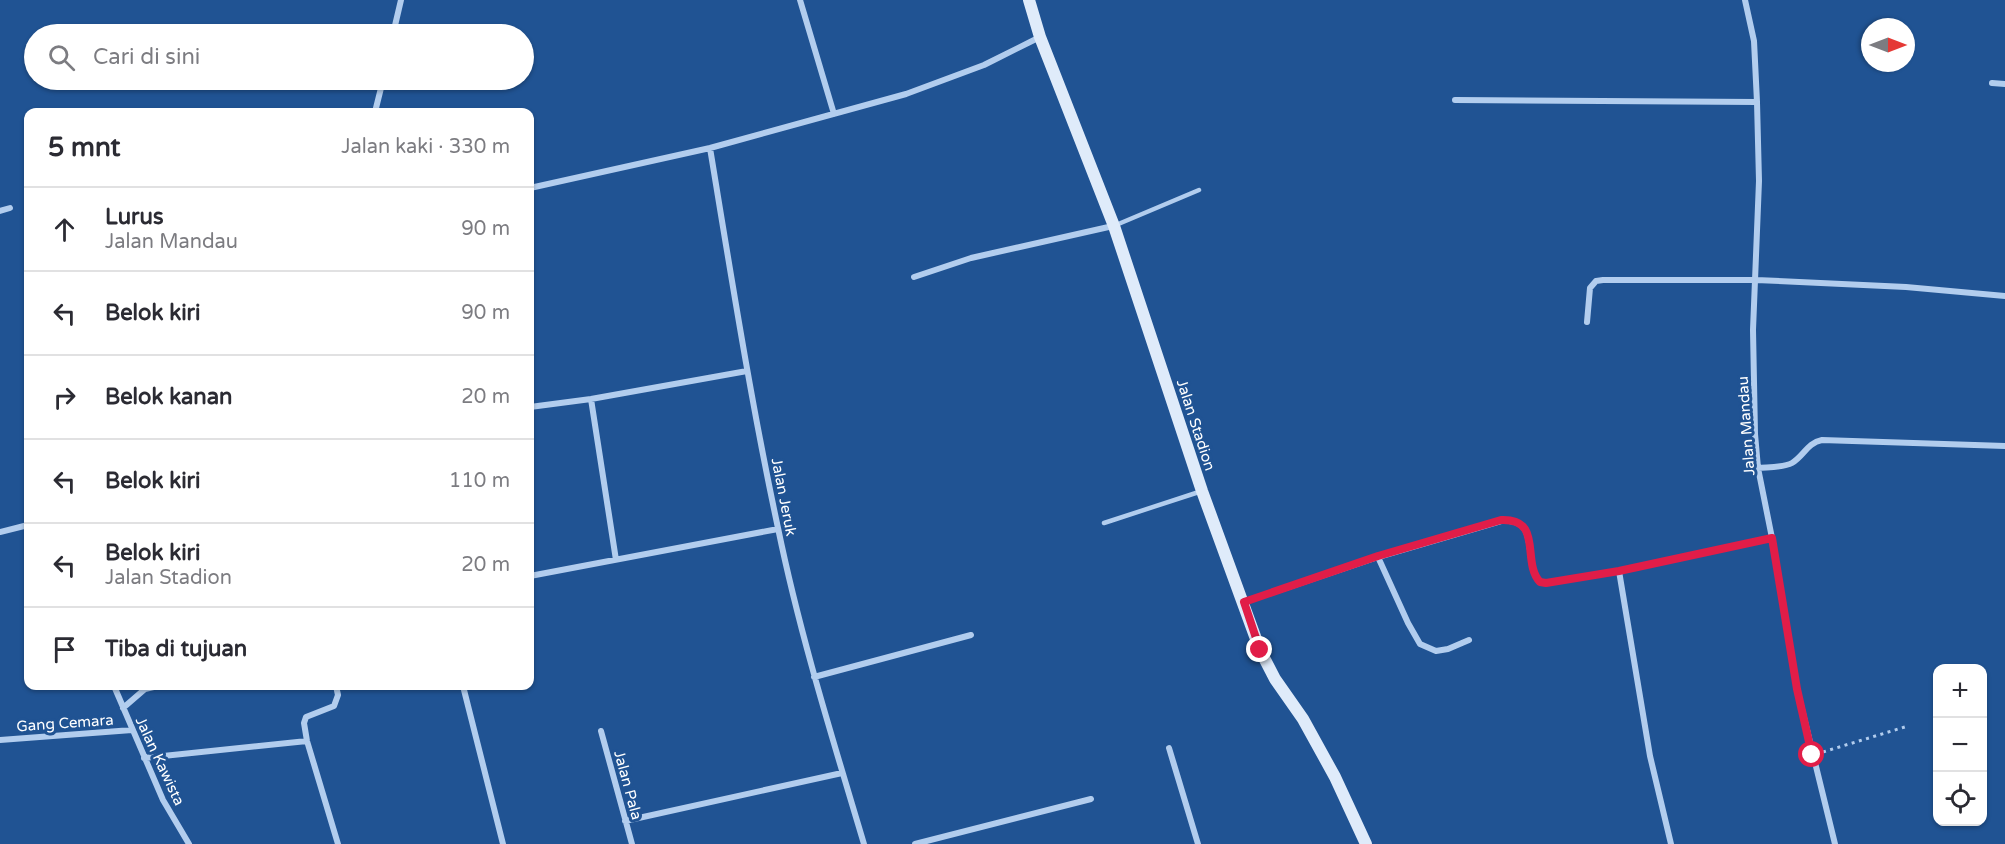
<!DOCTYPE html>
<html lang="id">
<meta charset="utf-8">
<style>
:root{--surface:#fff;--page:#f2f2f3;--text:#2b2b33;--muted:#7c7c81;--line:#e1e1e2}
body{margin:0;font-family:"Varela Round",sans-serif;background:var(--page);color:var(--text)}
.controls{position:absolute;right:18px;bottom:18px;display:grid;overflow:hidden;border-radius:12px;box-shadow:0 2px 4px #0004}
.controls button{width:54px;height:54px;display:grid;place-items:center;padding:0;border:0;border-bottom:2px solid var(--line);background:var(--surface);color:var(--text);font:30px sans-serif}
.compass{position:absolute;left:1861px;top:18px;width:54px;height:54px;border-radius:50%;background:var(--surface);box-shadow:0 2px 4px #0004;rotate:90deg}
.stop{position:absolute;width:18px;height:18px;margin:-14px;border:4px solid #e11d48;border-radius:50%;background:#fff}
.stop.end{background:#e11d48;border-color:#fff;box-shadow:0 2px 6px #0008}
.list{margin:0;padding:0;list-style:none}
h2{display:flex;justify-content:space-between;align-items:center;height:78px;margin:0;padding:0 24px;font-size:26px}
h2 small{font-size:20px;font-weight:400;color:var(--muted)}
.list li{display:grid;grid-template-columns:39px 1fr auto;gap:18px;align-items:center;box-sizing:border-box;height:84px;padding:0 24px;border-top:2px solid var(--line)}
.list b{display:block;font-size:22px;white-space:nowrap}
.list p{margin:0;font-size:20px;white-space:nowrap;color:var(--muted)}
.list em{font-size:20px;font-style:normal;color:var(--muted)}
.icon{flex:none;width:33px;height:33px;fill:none;stroke:currentColor;stroke-width:2;stroke-linecap:round;stroke-linejoin:round}
.map{position:relative;flex:none;width:2005px;height:844px;overflow:hidden}
.search{position:absolute;background:var(--surface);box-shadow:0 2px 4px #0004;left:24px;top:24px;width:510px;height:66px;display:flex;align-items:center;gap:15px;box-sizing:border-box;padding:0 21px;border-radius:33px;color:var(--muted);font-size:22px}
.panel{position:absolute;background:var(--surface);box-shadow:0 2px 4px #0004;left:24px;top:108px;width:510px;height:582px;border-radius:12px}
.map>svg:first-child{display:block}
.lines{fill:none;stroke-linecap:round;stroke-linejoin:round}
.path{stroke:#b2cdee;stroke-width:3;stroke-dasharray:3 4.5;stroke-linecap:butt}
.lane{stroke:#b2cdee;stroke-width:4.5}
.street{stroke:#b2cdee;stroke-width:6}
.secondary{stroke:#dfebfa;stroke-width:12}
.route{stroke:#e11d48;stroke-width:8}
.labels{text-anchor:middle;dominant-baseline:central;stroke-width:6;stroke-linejoin:round;paint-order:stroke}
.street-label{font-size:15px;fill:#fff;stroke:#205393}
</style>
<div class="map">
<svg width="2005" height="844" viewBox="0 0 2005 844">
<rect width="100%" height="100%" fill="#205393"/>
<g class="lines">
<path class="path" d="M 1823,752 L 1908,726"/>
<path class="lane" d="M 1116,225 L 1199,190
M 1104,523 L 1202,491"/>
<path class="street" d="M 800,0 L 834,114
M 1745,0 L 1754,41 L 1757,102 L 1759,181 L 1753,330 L 1755,434 L 1758,468 L 1772,538 L 1797,689 L 1835,844
M 393,34 L 401,0
M 1992,83 L 2005,84
M 1455,100 L 1757,102
M 375,112 L 383,80
M 710,148 C 731,275 751,402 778,528 C 800,635 833,740 864,844
M 530,188 L 710,148 L 906,94 L 984,65 L 1040,37
M 0,211 L 10,208
M 914,277 L 971,258 L 1113,226
M 1587,322 L 1590,288 L 1596,281 L 1603,280 L 1756,280 L 1906,287 L 2005,296
M 591,399 L 616,560
M 530,407 L 591,399 L 747,371
M 1758,468 C 1768,467 1783,468 1792,463 C 1804,456 1807,443 1822,440 L 2005,446
M 0,532 L 28,525
M 1378,557 L 1408,623 L 1420,644 L 1436,651 L 1448,649 L 1469,640
M 1619,571 L 1650,756 L 1671,844
M 530,576 L 778,529
M 1244,602 L 1378,557 L 1501,521 C 1543,517 1521,563 1540,582 L 1546,583 L 1619,571 L 1772,538
M 814,677 L 971,635
M 114,686 L 163,800 L 189,844
M 336,686 L 338,695 L 334,706 L 306,717 L 304,723 L 307,741 L 338,844
M 463,686 L 503,844
M 123,708 L 145,689 L 158,686
M 601,731 L 632,844
M 0,740 L 132,730
M 1169,748 L 1198,844
M 144,758 L 307,741
M 625,821 L 842,773
M 915,844 L 1091,799"/>
<path class="secondary" d="M 1029,0 L 1040,37 L 1114,226 L 1202,491 L 1260,650 L 1275,679 L 1303,719 L 1335,777 L 1366,844"/>
</g>
<g class="lines">
<path class="route" d="M 1260,650 L 1244,602 L 1378,556 L 1501,520 C 1544,518 1521,562 1540,582 L 1546,583 L 1619,571 L 1772,538 L 1797,689 L 1812,755"/>
</g>
<g class="labels">
<g class="street-label">
<text transform="translate(1196 425) rotate(72)">Jalan Stadion</text>
<text transform="translate(1746 426) rotate(-94)">Jalan Mandau</text>
<text transform="translate(784 497) rotate(79)">Jalan Jeruk</text>
<text transform="translate(65 723) rotate(-4)">Gang Cemara</text>
<text transform="translate(160 761) rotate(65)">Jalan Kawista</text>
<text transform="translate(628 785) rotate(75)">Jalan Pala</text>
</g>
</g>
</svg>
<div class="controls">
<button>+</button>
<button>−</button>
<button><svg class="icon" aria-label="locate" viewBox="0 0 24 24"><circle cx="12" cy="12" r="6"/><path d="M12 2v4M12 18v4M2 12h4M18 12h4"/></svg></button>
</div>
<svg class="compass" viewBox="-18 -18 36 36"><path d="M0-13l5 13h-10z" fill="#e53935"/><path d="M0 13l5-13h-10z" fill="#7c7c81"/></svg>
<div class="stop" style="left:1812px;top:755px"></div>
<div class="stop end" style="left:1260px;top:650px"></div>
<div class="search"><svg class="icon" aria-label="search" viewBox="0 0 24 24"><circle cx="10" cy="10" r="6"/><path d="M15 15l6 6"/></svg>Cari di sini</div>
<section class="panel">
<h2>5 mnt<small>Jalan kaki · 330 m</small></h2>
<ul class="list">
<li><svg class="icon" aria-label="ahead" viewBox="0 0 24 24"><path d="M12 20V5M6 11l6-6 6 6"/></svg><div><b>Lurus</b><p>Jalan Mandau</p></div><em>90 m</em></li>
<li><svg class="icon" aria-label="left" viewBox="0 0 24 24"><path d="M17 20v-9H6M10 6l-5 5 5 5"/></svg><div><b>Belok kiri</b></div><em>90 m</em></li>
<li><svg class="icon" aria-label="right" viewBox="0 0 24 24"><path d="M7 20v-9h11M14 6l5 5-5 5"/></svg><div><b>Belok kanan</b></div><em>20 m</em></li>
<li><svg class="icon" aria-label="left" viewBox="0 0 24 24"><path d="M17 20v-9H6M10 6l-5 5 5 5"/></svg><div><b>Belok kiri</b></div><em>110 m</em></li>
<li><svg class="icon" aria-label="left" viewBox="0 0 24 24"><path d="M17 20v-9H6M10 6l-5 5 5 5"/></svg><div><b>Belok kiri</b><p>Jalan Stadion</p></div><em>20 m</em></li>
<li><svg class="icon" aria-label="arrive" viewBox="0 0 24 24"><path d="M6 21V4h12l-3 4 3 4H6"/></svg><div><b>Tiba di tujuan</b></div></li>
</ul>
</section>
</div>
